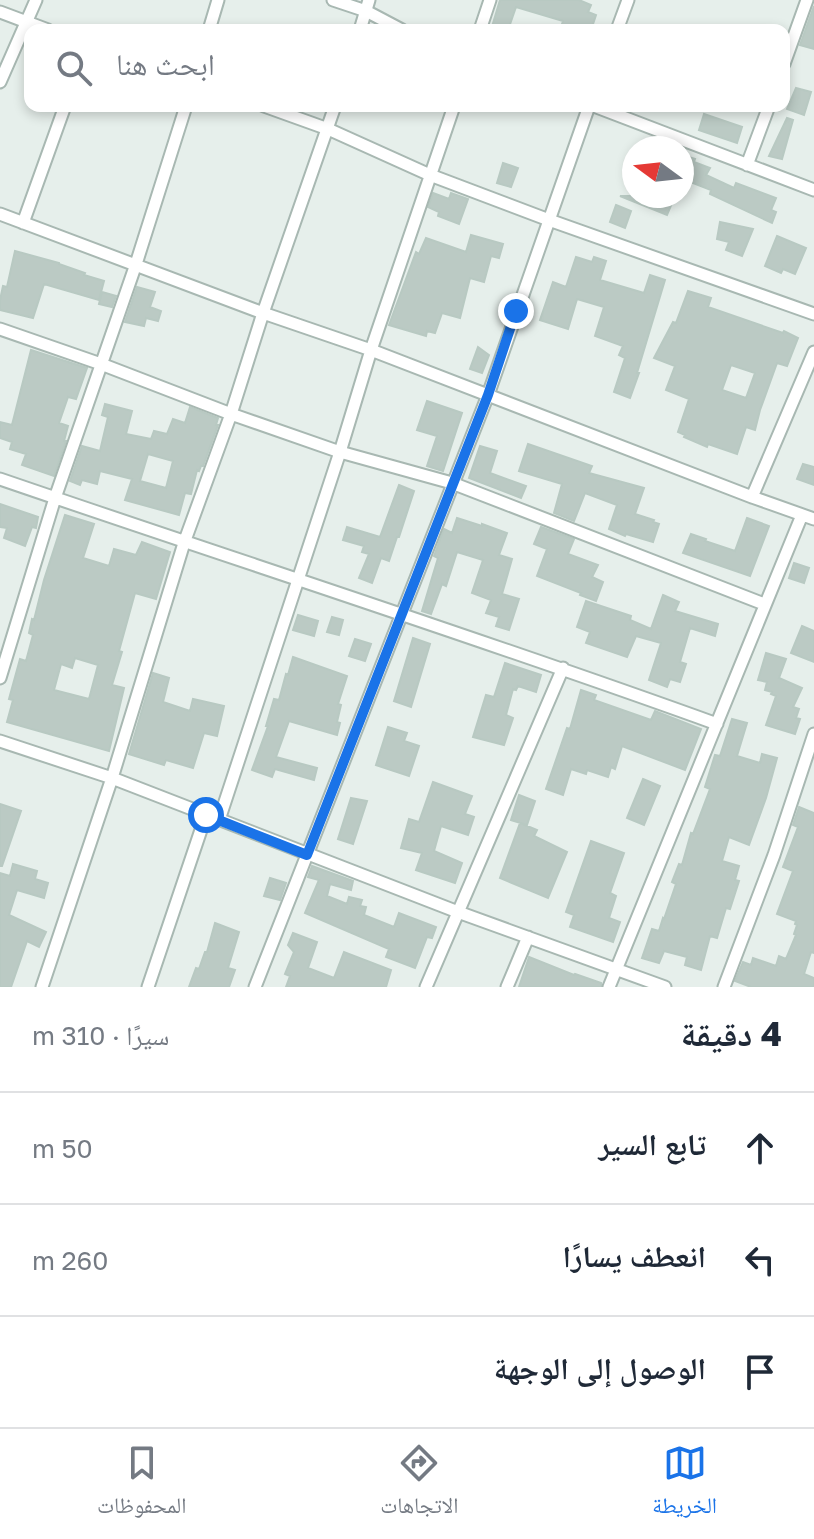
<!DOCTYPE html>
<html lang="ar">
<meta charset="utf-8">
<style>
:root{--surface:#fff;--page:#f6f6f7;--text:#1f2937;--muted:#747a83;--line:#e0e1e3;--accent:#1a73e8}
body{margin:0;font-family:"Golos Text","Noto Naskh Arabic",sans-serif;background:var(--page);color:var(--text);direction:rtl}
.compass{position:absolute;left:622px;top:136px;width:72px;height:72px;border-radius:50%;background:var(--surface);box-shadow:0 4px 12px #0003;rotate:285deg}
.stop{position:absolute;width:24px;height:24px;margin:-18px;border:6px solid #1a73e8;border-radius:50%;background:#fff}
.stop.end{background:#1a73e8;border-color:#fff;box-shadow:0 2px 8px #0008}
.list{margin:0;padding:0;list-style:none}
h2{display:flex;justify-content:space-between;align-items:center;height:104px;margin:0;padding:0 32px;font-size:34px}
h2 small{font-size:26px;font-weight:400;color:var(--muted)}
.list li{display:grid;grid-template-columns:52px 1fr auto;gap:24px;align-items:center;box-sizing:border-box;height:112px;padding:0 32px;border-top:2px solid var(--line)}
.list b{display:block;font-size:30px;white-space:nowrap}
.list em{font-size:26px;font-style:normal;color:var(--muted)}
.icon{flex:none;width:44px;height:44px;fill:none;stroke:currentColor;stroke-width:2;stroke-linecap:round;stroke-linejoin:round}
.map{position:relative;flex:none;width:814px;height:987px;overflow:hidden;direction:ltr}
.search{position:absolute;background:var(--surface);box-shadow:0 4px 12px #0003;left:24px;right:24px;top:24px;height:88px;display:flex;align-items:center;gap:20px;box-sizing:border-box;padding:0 28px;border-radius:16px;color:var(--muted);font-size:30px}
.sheet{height:440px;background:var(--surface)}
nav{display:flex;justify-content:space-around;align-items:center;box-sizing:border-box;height:112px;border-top:2px solid var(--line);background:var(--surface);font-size:22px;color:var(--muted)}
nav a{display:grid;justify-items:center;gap:4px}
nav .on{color:var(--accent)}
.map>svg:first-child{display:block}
.building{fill:#bbcac4;stroke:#b8c9c2;stroke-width:2;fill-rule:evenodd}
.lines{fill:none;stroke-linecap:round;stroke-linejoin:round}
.minor-casing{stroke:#a8b8b2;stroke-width:15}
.minor{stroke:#fff;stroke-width:11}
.route{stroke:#1a73e8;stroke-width:10}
</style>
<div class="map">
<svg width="814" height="987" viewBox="0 0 814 987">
<rect width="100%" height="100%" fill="#e6efeb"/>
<path class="building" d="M 500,0 L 579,0 L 591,5 L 588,12 L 596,15 L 591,30 L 560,30 L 563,21 L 516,7 L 508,30 L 491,30 Z
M 814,6 L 814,49 L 800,45 Z
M 796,88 L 811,92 L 804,115 L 787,109 Z
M 704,114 L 742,127 L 737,143 L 699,130 Z
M 787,118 L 793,120 L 782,159 L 769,156 Z
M 682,155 L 695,159 L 694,162 L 710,168 L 706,175 L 734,188 L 736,183 L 776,198 L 771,210 L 776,212 L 772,223 L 710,194 L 711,190 L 688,181 L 684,192 L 682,192 Z
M 503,163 L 518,168 L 511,187 L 497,183 Z
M 433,193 L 449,199 L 451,193 L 468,199 L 459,224 L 438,216 L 439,212 L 428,207 Z
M 620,196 L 652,196 L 672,203 L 667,215 Z
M 616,205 L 631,211 L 625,228 L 610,222 Z
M 720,222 L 753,229 L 742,256 L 726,250 L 729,242 L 717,239 Z
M 471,235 L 503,244 L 499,258 L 491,256 L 484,282 L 470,278 L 460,318 L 442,313 L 435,333 L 427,331 L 426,336 L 389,325 L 416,252 L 419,254 L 426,238 L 466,252 Z
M 777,236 L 806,248 L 795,274 L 783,269 L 781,273 L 765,266 Z
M 15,251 L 59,263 L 59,264 L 85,273 L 84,275 L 104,281 L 99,300 L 44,284 L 33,318 L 0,310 L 0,300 L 3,286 L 7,287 Z
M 576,257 L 592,262 L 594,257 L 606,261 L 600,280 L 644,293 L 650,275 L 665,280 L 637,373 L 639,373 L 630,398 L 614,392 L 625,358 L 619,355 L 623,346 L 595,336 L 604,307 L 577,299 L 568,329 L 540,320 L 553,282 L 566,287 Z
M 137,287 L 155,292 L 150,307 L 161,311 L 158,321 L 146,318 L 144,326 L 125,322 Z
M 688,291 L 711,298 L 708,307 L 783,333 L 784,331 L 798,338 L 787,366 L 777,363 L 760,410 L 755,430 L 746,427 L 737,454 L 708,444 L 707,447 L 684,437 L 685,435 L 678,432 L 689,399 L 666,390 L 675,366 L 654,358 L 673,322 L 676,323 ZM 731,365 L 755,373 L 746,398 L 722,390 Z
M 102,292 L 116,296 L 112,307 L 99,304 Z
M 478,347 L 489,355 L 482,373 L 470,369 Z
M 31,350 L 87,368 L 76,399 L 68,397 L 59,423 L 68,426 L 64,441 L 66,441 L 54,476 L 22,465 L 26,454 L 10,449 L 12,442 L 0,438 L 0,422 L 12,425 Z
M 427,401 L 462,413 L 443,471 L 427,466 L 437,436 L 417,430 Z
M 105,404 L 132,411 L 126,434 L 151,439 L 154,431 L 167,434 L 173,419 L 185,423 L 190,407 L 218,418 L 216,425 L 218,425 L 203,466 L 201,466 L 199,471 L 197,470 L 191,494 L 185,493 L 179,515 L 125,500 L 132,479 L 100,471 L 97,484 L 82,480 L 80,485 L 70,481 L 82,446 L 100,451 L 108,417 L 102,415 ZM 148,454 L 173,461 L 166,488 L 140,481 Z
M 528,444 L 592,466 L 589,473 L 644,488 L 635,514 L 654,520 L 653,522 L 659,524 L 653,542 L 626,534 L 625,536 L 609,529 L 617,505 L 585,493 L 574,521 L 554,513 L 562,484 L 519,471 Z
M 480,446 L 497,451 L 490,473 L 526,486 L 521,498 L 469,478 Z
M 803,464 L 814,467 L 814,485 L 797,479 Z
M 399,485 L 414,491 L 399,537 L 397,537 L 389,561 L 381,558 L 372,583 L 359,578 L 369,554 L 362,552 L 364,546 L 343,540 L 347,527 L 380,537 Z
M 0,504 L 38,517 L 36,528 L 32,527 L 25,546 L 4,538 L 7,528 L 0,527 Z
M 65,515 L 94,524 L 83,558 L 109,566 L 114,549 L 136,555 L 142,542 L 170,552 L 156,599 L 135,593 L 119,651 L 122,652 L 112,685 L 124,688 L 109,751 L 7,722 L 13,700 L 9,699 L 20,659 L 26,661 L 33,635 L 29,633 L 32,619 L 34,620 L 44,580 ZM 75,658 L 98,665 L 89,699 L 54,690 L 61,664 L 72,668 Z
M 457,518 L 482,526 L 482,524 L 507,533 L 499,555 L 512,559 L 502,594 L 519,599 L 509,630 L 496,626 L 499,617 L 486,613 L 491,600 L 472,593 L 483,560 L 457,552 L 446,586 L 442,584 L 431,614 L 422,611 L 438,558 L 434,556 L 444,529 L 452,533 Z
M 747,518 L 769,526 L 750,576 L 683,553 L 691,534 L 706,539 L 705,541 L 735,551 Z
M 541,527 L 574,539 L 568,554 L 598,565 L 592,577 L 603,582 L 596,601 L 580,595 L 581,593 L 537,576 L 547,549 L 534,544 Z
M 794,563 L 809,568 L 804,583 L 789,578 Z
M 663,595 L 679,602 L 675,611 L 718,624 L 715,636 L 690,628 L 680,662 L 686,664 L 680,682 L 670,679 L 667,687 L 649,680 L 661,643 L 636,636 L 627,657 L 586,643 L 590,632 L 577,627 L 586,601 L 631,616 L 630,620 L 651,629 Z
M 298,615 L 318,621 L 314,636 L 293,630 Z
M 332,617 L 343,620 L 339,635 L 327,632 Z
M 802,626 L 814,631 L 814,662 L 791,653 Z
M 413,638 L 430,644 L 411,707 L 394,701 Z
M 355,639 L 371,644 L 365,661 L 349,656 Z
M 766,653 L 786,659 L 779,678 L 802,688 L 793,707 L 799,709 L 796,718 L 800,719 L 795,734 L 766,725 L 776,696 L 771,694 L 772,692 L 765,690 L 767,682 L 758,680 Z
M 293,657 L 347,676 L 338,704 L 341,705 L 337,722 L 340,723 L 337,735 L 289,721 L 276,757 L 317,768 L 314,780 L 275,769 L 272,777 L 252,770 L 268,726 L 266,726 L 274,699 L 279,700 L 286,674 L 288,675 Z
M 505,663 L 541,675 L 536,692 L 518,686 L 516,690 L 513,689 L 506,715 L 513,718 L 504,745 L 473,737 L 486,695 L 494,697 Z
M 153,673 L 169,678 L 163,702 L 190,711 L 193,699 L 224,706 L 217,736 L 204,733 L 193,768 L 166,760 L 164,765 L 129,754 Z
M 581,690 L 596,695 L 594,700 L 651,720 L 655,711 L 701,729 L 685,770 L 622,746 L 615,769 L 611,767 L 608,777 L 587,770 L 586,774 L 571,769 L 563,795 L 546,789 L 567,728 L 570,729 Z
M 732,719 L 747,723 L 737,756 L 760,763 L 762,754 L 777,758 L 766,798 L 749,845 L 729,837 L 722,861 L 739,866 L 735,880 L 739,881 L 730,909 L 726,908 L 717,938 L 710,936 L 701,970 L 685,965 L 687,957 L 664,951 L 659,963 L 642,958 L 652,929 L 659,931 L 663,918 L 664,919 L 676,884 L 672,882 L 679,864 L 682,865 L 691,833 L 693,834 L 710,789 L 705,787 L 715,755 L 720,756 Z
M 388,727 L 407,733 L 404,741 L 419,746 L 409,776 L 376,765 Z
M 643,779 L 660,786 L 644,825 L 627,818 Z
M 433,782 L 472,796 L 465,814 L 474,817 L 468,835 L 441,826 L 434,851 L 462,863 L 455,883 L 416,870 L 422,853 L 401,848 L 409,819 L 419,822 Z
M 519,795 L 535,801 L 527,825 L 511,820 Z
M 351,798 L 367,801 L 353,844 L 338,839 Z
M 0,804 L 21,811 L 2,866 L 0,866 Z
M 799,807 L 814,813 L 814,953 L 811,952 L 804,974 L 814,978 L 814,987 L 751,987 L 735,981 L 743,962 L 751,965 L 753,958 L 776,966 L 779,956 L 786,959 L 796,935 L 794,934 L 797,925 L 795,924 L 796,921 L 777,914 L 793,871 L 783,867 L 798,827 L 793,825 Z
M 520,823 L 537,830 L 534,836 L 567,852 L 548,898 L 500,878 Z
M 591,841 L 624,853 L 610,893 L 616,896 L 609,918 L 620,922 L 613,942 L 570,927 L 574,915 L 566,912 Z
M 13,864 L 37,871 L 35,879 L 48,883 L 44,898 L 17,890 L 9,915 L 46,932 L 39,947 L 27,941 L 11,987 L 0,987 L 0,873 L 10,876 Z
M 312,866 L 353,881 L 351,890 L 330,884 L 327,896 L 347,904 L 349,897 L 362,900 L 360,906 L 366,907 L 364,915 L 394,927 L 399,913 L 436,927 L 432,938 L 427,937 L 415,968 L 386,957 L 389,949 L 305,913 L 319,880 L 308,877 Z
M 270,878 L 286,883 L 280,900 L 264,896 Z
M 215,923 L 239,932 L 228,968 L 235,970 L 229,987 L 189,987 L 196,968 L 199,969 L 205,952 L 207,952 Z
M 293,933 L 317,942 L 308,968 L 334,978 L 344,952 L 391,970 L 386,987 L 286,987 L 290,976 L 285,974 L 294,952 L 288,945 Z
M 529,957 L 574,975 L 575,974 L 601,983 L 601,987 L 519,987 Z"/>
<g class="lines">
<defs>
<path id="minor" d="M 333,0 L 366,11 L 402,30
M 0,12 L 48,30
M 209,30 L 218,0
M 360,30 L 369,0
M 480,30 L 490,0
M 617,30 L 628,0
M 784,64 L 807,0
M 0,82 L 36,0
M 264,106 L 328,129 L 430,175 L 549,220 L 814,314
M 594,106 L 814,190
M 747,165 L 769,106
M 0,214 L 263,313 L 371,350 L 752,497 L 814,519
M 23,223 L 65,106
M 0,329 L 101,364 L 231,414 L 340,452 L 452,483 L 764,604
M 0,479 C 239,561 480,638 717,724
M 752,497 L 814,352
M 0,678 L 55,498 L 136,264 L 186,106
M 0,741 L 112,778 L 458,912 L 665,987
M 219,820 L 340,452 L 371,350 L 454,106
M 42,987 L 112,778 L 184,543 L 231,414 L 263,313 L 335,106
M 148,987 L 206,815
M 255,987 L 488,395 L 589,106
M 426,987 L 563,668
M 507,987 L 528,937
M 609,987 L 802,515
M 724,987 L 774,855 L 814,734"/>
</defs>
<use href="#minor" class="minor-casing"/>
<use href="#minor" class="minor"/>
</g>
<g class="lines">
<path class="route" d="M 206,815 L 307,855 L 488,395 L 516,311"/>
</g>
</svg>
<svg class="compass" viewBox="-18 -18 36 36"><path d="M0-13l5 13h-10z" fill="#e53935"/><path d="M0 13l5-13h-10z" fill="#747a83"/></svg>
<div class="stop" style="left:206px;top:815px"></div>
<div class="stop end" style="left:516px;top:311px"></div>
<div class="search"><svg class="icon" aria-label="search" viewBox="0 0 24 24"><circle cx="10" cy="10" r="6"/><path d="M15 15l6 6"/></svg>ابحث هنا</div>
</div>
<section class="sheet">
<h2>4 دقيقة<small>سيرًا · 310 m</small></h2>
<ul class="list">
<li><svg class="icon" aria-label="ahead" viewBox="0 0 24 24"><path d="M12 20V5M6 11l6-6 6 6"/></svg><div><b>تابع السير</b></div><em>50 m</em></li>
<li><svg class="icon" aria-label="left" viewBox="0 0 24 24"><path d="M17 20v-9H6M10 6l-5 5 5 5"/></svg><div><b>انعطف يسارًا</b></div><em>260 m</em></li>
<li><svg class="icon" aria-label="arrive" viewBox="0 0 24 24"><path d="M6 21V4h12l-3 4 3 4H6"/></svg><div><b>الوصول إلى الوجهة</b></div></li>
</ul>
</section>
<nav>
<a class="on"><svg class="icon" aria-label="map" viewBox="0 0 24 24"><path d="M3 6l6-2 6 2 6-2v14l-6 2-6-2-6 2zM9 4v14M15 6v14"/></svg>الخريطة</a>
<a><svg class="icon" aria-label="directions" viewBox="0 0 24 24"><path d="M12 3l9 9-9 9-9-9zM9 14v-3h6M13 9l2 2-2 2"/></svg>الاتجاهات</a>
<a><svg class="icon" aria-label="saved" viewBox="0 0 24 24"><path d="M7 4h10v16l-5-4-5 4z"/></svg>المحفوظات</a>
</nav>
